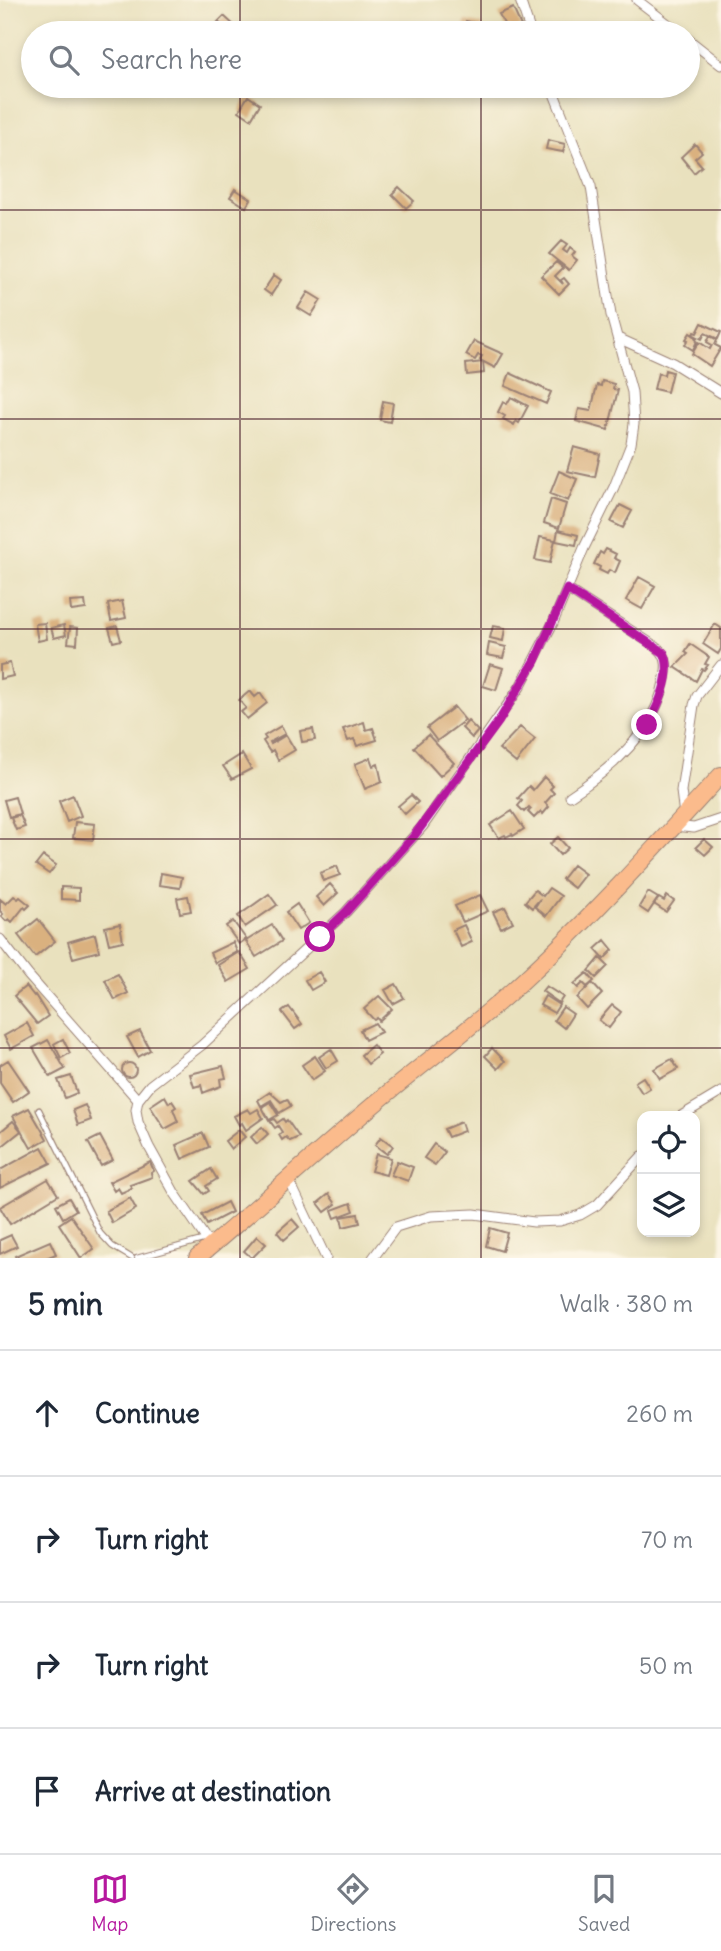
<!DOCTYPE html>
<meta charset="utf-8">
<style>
:root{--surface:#fff;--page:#f6f6f7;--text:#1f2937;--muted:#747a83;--line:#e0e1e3;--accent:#b5179e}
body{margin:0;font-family:Delius,sans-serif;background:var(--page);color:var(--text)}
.controls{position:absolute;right:21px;bottom:21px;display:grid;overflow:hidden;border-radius:14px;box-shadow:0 4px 10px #0003}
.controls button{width:63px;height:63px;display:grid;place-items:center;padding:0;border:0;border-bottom:2px solid var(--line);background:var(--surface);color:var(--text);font:35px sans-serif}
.stop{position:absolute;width:21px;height:21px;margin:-16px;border:5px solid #b5179e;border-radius:50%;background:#fff}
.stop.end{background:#b5179e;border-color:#fff;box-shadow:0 2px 7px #0008}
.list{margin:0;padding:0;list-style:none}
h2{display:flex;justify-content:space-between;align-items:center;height:91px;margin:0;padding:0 28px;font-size:30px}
h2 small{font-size:23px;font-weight:400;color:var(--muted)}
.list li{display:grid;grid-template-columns:46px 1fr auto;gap:21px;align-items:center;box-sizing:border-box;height:126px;padding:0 28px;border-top:2px solid var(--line)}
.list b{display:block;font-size:26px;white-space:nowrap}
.list em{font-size:23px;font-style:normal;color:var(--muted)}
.icon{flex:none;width:38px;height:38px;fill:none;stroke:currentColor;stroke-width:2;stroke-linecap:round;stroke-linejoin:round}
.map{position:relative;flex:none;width:721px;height:1258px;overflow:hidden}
.search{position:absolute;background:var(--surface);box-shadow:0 4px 10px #0003;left:21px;right:21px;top:21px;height:77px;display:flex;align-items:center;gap:18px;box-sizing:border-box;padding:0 24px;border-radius:38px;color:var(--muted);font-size:26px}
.sheet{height:595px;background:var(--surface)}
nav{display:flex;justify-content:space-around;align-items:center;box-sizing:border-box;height:98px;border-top:2px solid var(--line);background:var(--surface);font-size:19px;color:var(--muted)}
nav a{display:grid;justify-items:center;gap:4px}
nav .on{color:var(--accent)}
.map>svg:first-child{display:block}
.building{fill:#dab17f}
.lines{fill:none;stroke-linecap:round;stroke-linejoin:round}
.lane-casing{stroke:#9a8074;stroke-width:7}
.street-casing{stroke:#9a8074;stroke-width:11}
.highway-casing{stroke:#9a8074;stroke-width:18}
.lane{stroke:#fff;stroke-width:4.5}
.street{stroke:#fff;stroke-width:9}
.highway{stroke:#fbbb8c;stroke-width:16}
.route{stroke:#b5179e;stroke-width:9}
.grid{fill:none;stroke:#4a1f2b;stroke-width:2;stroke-opacity:0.55}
</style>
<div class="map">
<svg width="721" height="1258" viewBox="0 0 721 1258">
<rect width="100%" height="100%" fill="#fcf5e5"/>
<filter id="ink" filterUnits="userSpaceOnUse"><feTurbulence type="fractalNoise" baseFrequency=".0143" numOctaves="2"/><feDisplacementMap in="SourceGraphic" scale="14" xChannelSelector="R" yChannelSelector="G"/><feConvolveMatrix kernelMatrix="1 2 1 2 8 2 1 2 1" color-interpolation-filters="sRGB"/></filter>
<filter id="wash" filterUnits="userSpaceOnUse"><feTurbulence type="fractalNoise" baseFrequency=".00686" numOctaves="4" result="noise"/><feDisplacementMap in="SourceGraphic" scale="28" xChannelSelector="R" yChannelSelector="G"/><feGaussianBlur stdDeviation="1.57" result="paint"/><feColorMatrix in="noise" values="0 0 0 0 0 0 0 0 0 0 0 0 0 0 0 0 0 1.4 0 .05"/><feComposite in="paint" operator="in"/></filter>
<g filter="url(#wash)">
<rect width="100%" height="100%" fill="#e9e1be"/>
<g id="blocks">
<path class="building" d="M 513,8 L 521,26 L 512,30 L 510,26 L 506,28 L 499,14 Z
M 224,16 L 237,28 L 232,33 L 218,22 Z
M 466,21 L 483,25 L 481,33 L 471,33 L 472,29 L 464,27 Z
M 248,96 L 260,104 L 251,119 L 239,111 Z
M 548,140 L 565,144 L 563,152 L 546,149 Z
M 695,144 L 702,152 L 695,158 L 702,166 L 694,173 L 681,157 Z
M 399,187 L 414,201 L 406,208 L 392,194 Z
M 235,189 L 251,199 L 246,207 L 230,197 Z
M 561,241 L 567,245 L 563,250 L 567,253 L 570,248 L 575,252 L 572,256 L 577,260 L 569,270 L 549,254 Z
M 556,262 L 563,268 L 555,276 L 563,284 L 561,280 L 564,278 L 569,284 L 559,294 L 541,276 Z
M 274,275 L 281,280 L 271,295 L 264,290 Z
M 308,292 L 321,300 L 311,316 L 298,308 Z
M 702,323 L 721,332 L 718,339 L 705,333 L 702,339 L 694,335 L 697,341 L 693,350 L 685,345 L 688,340 L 686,339 L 690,333 L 693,335 L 694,332 L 697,333 Z
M 710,336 L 717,340 L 715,345 L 721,348 L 710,366 L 692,354 L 699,342 L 710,349 L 712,345 L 707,342 Z
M 474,341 L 503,354 L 495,368 L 480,360 L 482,356 L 478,355 L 475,360 L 466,355 Z
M 483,362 L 484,373 L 467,375 L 466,364 Z
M 665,370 L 672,372 L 667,392 L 654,389 L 658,373 L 664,375 Z
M 510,373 L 551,392 L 546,404 L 505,386 Z
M 602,381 L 614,384 L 613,389 L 618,390 L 608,430 L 576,421 L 579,409 L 591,411 L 597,385 L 601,386 Z
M 511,397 L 528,406 L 519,423 L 516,421 L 514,425 L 503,419 L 505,416 L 498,412 L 503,402 L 507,404 Z
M 383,401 L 393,403 L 390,422 L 380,420 Z
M 574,447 L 600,454 L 595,477 L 567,471 Z
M 559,471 L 577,479 L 568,501 L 550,494 Z
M 551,499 L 566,504 L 559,528 L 544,523 Z
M 620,505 L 632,511 L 623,528 L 611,522 Z
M 558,530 L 578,535 L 576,545 L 556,541 Z
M 540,537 L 555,540 L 550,563 L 535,560 Z
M 606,549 L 616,554 L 614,558 L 620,561 L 615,573 L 609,570 L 607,574 L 599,570 L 600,567 L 594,564 L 600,552 L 603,554 Z
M 639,577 L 655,586 L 642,609 L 626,600 Z
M 85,601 L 86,609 L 71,611 L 70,602 Z
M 122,601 L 126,618 L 111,621 L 108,604 Z
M 45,623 L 47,639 L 38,641 L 35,624 Z
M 715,624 L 721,628 L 721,649 L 718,654 L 703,644 Z
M 64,625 L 66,635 L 54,638 L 51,628 Z
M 117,626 L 121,640 L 113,642 L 109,628 Z
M 493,626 L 505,628 L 503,641 L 490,638 Z
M 70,627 L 78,628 L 77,644 L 68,643 Z
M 489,643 L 506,647 L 503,658 L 487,655 Z
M 690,644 L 709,657 L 705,664 L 708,665 L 704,670 L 702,669 L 696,681 L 675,667 L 688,654 L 685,652 Z
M 10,663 L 13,676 L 0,679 L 0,665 Z
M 490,664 L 503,668 L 496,690 L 483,686 Z
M 250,691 L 255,697 L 260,693 L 267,703 L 247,719 L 241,712 L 246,708 L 239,700 Z
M 454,707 L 465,720 L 437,741 L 427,728 Z
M 468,721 L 478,731 L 472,738 L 462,728 Z
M 364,722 L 366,730 L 373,728 L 377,740 L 357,746 L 354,739 L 348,741 L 343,729 Z
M 281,726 L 285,734 L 270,742 L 271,744 L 286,735 L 295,750 L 278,760 L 273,750 L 270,752 L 263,741 L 266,739 L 264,736 Z
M 520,727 L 535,739 L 516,763 L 499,749 Z
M 313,729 L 315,740 L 302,742 L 300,731 Z
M 428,735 L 454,763 L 440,776 L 414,747 Z
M 242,754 L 251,769 L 232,779 L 223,766 Z
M 370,758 L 373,766 L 378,764 L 382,782 L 365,789 L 355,764 Z
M 544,777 L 553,786 L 550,789 L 554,793 L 545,803 L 549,807 L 543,814 L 541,811 L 534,818 L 528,812 L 531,809 L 529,807 L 524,812 L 518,806 L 522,801 L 518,798 L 529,786 L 533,790 Z
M 73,795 L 81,816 L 67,822 L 59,801 Z
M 411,795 L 418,802 L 405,814 L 398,806 Z
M 15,797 L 20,814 L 9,817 L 4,800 Z
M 512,811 L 524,829 L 513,836 L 512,834 L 506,837 L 505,835 L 499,838 L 490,825 Z
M 20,815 L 25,827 L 16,830 L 11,818 Z
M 75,822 L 95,824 L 93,840 L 73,838 Z
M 558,837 L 568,848 L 560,855 L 550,844 Z
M 704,839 L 713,847 L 705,855 L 696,847 Z
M 43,856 L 56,865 L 49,874 L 36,865 Z
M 573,865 L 585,874 L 574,888 L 562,879 Z
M 337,866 L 340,875 L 323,881 L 320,873 Z
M 161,873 L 182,877 L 180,888 L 159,885 Z
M 330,884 L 338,893 L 324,906 L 316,897 Z
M 61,887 L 79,888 L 79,900 L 61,899 Z
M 549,888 L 561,896 L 546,916 L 535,907 L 540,899 L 532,908 L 525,902 L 535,890 L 543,896 Z
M 648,892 L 658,898 L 648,913 L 639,907 Z
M 269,894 L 277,905 L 245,927 L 238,916 Z
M 480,895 L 488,911 L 463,922 L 455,906 Z
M 14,896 L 18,899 L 20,897 L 30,905 L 26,909 L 24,907 L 12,922 L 9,919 L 6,921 L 1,916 L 3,914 L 0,911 L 0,899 L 6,904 Z
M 188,896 L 191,911 L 180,913 L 177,898 Z
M 667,896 L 674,901 L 666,912 L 654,904 L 659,898 L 664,901 Z
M 297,904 L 309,923 L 298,930 L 286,912 Z
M 505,907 L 513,922 L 501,928 L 493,912 Z
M 38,919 L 55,941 L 35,957 L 18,935 Z
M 233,921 L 246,939 L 239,944 L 226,926 Z
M 120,924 L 123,941 L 109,944 L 105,927 Z
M 272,925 L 282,941 L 256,957 L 246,941 Z
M 464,925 L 472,942 L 461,947 L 453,930 Z
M 95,934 L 99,951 L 73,958 L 68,942 Z
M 605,940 L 613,950 L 604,959 L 595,949 Z
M 233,942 L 237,952 L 215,963 L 210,953 Z
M 239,952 L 250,969 L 228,982 L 218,965 Z
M 600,958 L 608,966 L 596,978 L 589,971 Z
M 319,972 L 325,982 L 311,990 L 305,980 Z
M 587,973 L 594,981 L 587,987 L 583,983 L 578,988 L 574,984 Z
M 118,974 L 128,993 L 115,1000 L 105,980 Z
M 592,983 L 602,994 L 587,1009 L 577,998 Z
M 396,984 L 404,998 L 393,1004 L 385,990 Z
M 26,986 L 34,996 L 35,995 L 48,1016 L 37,1024 L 14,996 Z
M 546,986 L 563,997 L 559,1003 L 542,991 Z
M 379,996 L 392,1009 L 379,1021 L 377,1018 L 374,1020 L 364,1009 Z
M 545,996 L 559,1005 L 554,1013 L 540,1005 Z
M 612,1005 L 621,1012 L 609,1028 L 599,1020 Z
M 289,1007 L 302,1024 L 295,1029 L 282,1012 Z
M 563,1007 L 573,1014 L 564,1028 L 554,1020 Z
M 27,1023 L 34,1036 L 11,1049 L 4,1036 Z
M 375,1023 L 381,1032 L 365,1040 L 360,1030 Z
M 140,1031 L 150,1050 L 138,1057 L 127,1037 Z
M 63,1039 L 70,1053 L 61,1058 L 54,1044 Z
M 48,1040 L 65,1069 L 50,1077 L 33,1048 Z
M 373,1045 L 380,1054 L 368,1064 L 361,1055 Z
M 492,1048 L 505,1061 L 498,1069 L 485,1056 Z
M 331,1049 L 338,1061 L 326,1068 L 319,1057 Z
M 315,1056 L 325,1071 L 312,1080 L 302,1065 Z
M 672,1059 L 678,1069 L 660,1079 L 654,1069 Z
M 8,1060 L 29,1091 L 13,1102 L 0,1083 L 0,1065 Z
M122 1070a7 7 0 1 1 14 0a7 7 0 1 1-14 0Z
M 223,1066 L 226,1078 L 220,1079 L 221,1086 L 203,1093 L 201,1085 L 194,1087 L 190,1074 Z
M 71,1076 L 77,1093 L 65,1098 L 58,1080 Z
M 643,1077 L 650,1088 L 642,1093 L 635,1082 Z
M 270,1092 L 281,1102 L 287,1099 L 291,1106 L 279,1113 L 271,1100 L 261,1106 L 258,1100 Z
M 165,1096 L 169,1103 L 172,1101 L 176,1107 L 173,1109 L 178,1122 L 165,1129 L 150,1106 Z
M 270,1102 L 278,1115 L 269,1120 L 262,1107 Z
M 85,1105 L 91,1120 L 78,1125 L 73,1110 Z
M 29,1108 L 47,1139 L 31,1148 L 13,1116 Z
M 248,1109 L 251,1113 L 258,1109 L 263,1118 L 246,1130 L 242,1123 L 239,1125 L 234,1116 Z
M 274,1119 L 277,1123 L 283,1119 L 285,1122 L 287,1120 L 299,1137 L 290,1141 L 286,1137 L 282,1140 L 279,1135 L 282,1132 L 278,1126 L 275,1128 L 270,1121 Z
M 13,1121 L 21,1131 L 0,1148 L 0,1132 Z
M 461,1122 L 464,1131 L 448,1137 L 444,1129 Z
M 262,1127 L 268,1134 L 257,1144 L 251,1137 Z
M 239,1130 L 245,1137 L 231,1149 L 225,1141 Z
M 203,1133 L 209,1147 L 182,1159 L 176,1145 Z
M 100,1136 L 113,1160 L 101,1166 L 88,1142 Z
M 381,1137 L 393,1146 L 387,1154 L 375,1145 Z
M 434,1144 L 445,1152 L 435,1165 L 424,1158 Z
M 42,1147 L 51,1163 L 0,1188 L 0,1170 Z
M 376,1154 L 391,1158 L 386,1175 L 371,1171 Z
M 397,1161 L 413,1167 L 408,1181 L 391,1175 Z
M 150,1162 L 154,1171 L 151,1173 L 152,1177 L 130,1185 L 132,1188 L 121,1193 L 118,1188 L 114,1191 L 109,1182 Z
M 211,1169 L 217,1179 L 206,1186 L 209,1191 L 204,1194 L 193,1181 Z
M 48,1179 L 58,1195 L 10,1224 L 0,1207 Z
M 329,1194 L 336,1204 L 325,1212 L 318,1203 Z
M 69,1198 L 76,1210 L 63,1218 L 56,1205 Z
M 130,1198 L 136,1209 L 112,1223 L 106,1211 Z
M 227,1202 L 232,1212 L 207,1225 L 202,1215 Z
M 351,1203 L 354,1211 L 335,1218 L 332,1210 Z
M 358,1214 L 360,1223 L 343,1227 L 341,1217 Z
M 71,1216 L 94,1249 L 81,1258 L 59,1224 Z
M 292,1219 L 299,1227 L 284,1240 L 277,1232 Z
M 490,1228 L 507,1233 L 502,1251 L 486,1246 Z
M 11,1235 L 17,1246 L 0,1254 L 0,1240 Z
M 257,1236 L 266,1244 L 252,1258 L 244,1251 Z
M 50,1241 L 56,1254 L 46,1258 L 16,1258 L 15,1256 Z"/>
</g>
</g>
<g filter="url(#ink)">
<use href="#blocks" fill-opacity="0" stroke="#9a8074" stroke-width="2"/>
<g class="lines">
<defs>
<path id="lane" d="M 39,1110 L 100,1233 L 112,1246 L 132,1258
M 137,1258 L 206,1239"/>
<path id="street" d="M 520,0 L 531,33
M 637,0 L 680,33
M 688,39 L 721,65
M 618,338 L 673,363 L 721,393
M 567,589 L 658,648 C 669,658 667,669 664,682 C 655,731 610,770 570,796
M 684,815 L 681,791 L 694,705 L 697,696 L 721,665
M 673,826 L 694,828 L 721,819
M 0,939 L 28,975 L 138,1100
M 681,1116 L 721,1092
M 288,1178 L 326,1258
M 211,1246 L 174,1192 L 149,1147 L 138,1122 L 136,1110 L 138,1100 L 150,1085 L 202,1045 L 346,912 L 423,826 L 520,687 L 553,623 L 584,548 L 614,487 L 631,444 L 634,424 L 632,392 L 611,315 L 591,187 L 551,86
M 373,1258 L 396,1227 L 431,1216 L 474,1214 L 534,1222 L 560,1221 L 580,1215 L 597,1205 L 642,1156"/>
<path id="highway" d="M 197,1258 C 258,1207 316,1153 377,1102 C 427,1060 480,1022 527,977 C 596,913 658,844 721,775"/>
</defs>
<use href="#lane" class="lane-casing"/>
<use href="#street" class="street-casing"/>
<use href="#highway" class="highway-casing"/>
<use href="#lane" class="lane"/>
<use href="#street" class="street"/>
<use href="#highway" class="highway"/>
</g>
</g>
<g class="lines" filter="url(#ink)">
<path class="route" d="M 320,937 L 346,912 L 414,836 L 499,721 L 535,661 L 567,589 L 664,653 C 674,673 658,707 647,725"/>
</g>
<path class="grid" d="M 240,0 L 240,33M 481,0 L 481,33M 240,86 L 240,1258M 481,86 L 481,1258M 0,210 L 721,210M 0,419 L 721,419M 0,629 L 721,629M 0,839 L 721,839M 0,1048 L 721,1048"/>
</svg>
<div class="controls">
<button><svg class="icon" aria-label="locate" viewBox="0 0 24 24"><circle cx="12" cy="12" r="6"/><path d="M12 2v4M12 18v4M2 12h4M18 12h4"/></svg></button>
<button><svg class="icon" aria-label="layers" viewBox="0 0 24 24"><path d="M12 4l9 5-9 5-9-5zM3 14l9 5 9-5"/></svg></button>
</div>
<div class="stop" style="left:320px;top:937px"></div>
<div class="stop end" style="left:647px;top:725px"></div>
<div class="search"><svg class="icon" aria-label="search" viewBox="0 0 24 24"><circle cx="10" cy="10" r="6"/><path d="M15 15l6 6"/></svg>Search here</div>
</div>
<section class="sheet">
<h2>5 min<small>Walk · 380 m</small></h2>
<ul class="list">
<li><svg class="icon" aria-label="ahead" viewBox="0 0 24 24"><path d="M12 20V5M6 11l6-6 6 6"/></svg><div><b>Continue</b></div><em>260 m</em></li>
<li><svg class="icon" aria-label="right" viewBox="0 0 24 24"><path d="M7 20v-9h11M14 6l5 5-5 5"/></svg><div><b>Turn right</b></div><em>70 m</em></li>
<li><svg class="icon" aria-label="right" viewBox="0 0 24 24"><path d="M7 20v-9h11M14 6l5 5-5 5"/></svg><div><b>Turn right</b></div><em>50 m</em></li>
<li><svg class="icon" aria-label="arrive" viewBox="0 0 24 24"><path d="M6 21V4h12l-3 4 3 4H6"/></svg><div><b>Arrive at destination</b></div></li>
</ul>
</section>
<nav>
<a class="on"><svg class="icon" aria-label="map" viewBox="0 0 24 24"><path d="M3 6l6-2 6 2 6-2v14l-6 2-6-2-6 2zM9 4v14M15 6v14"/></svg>Map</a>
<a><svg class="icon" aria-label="directions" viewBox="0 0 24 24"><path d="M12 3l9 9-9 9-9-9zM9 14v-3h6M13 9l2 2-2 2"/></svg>Directions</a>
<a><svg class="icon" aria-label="saved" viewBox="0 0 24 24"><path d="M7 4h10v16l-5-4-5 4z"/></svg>Saved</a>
</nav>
